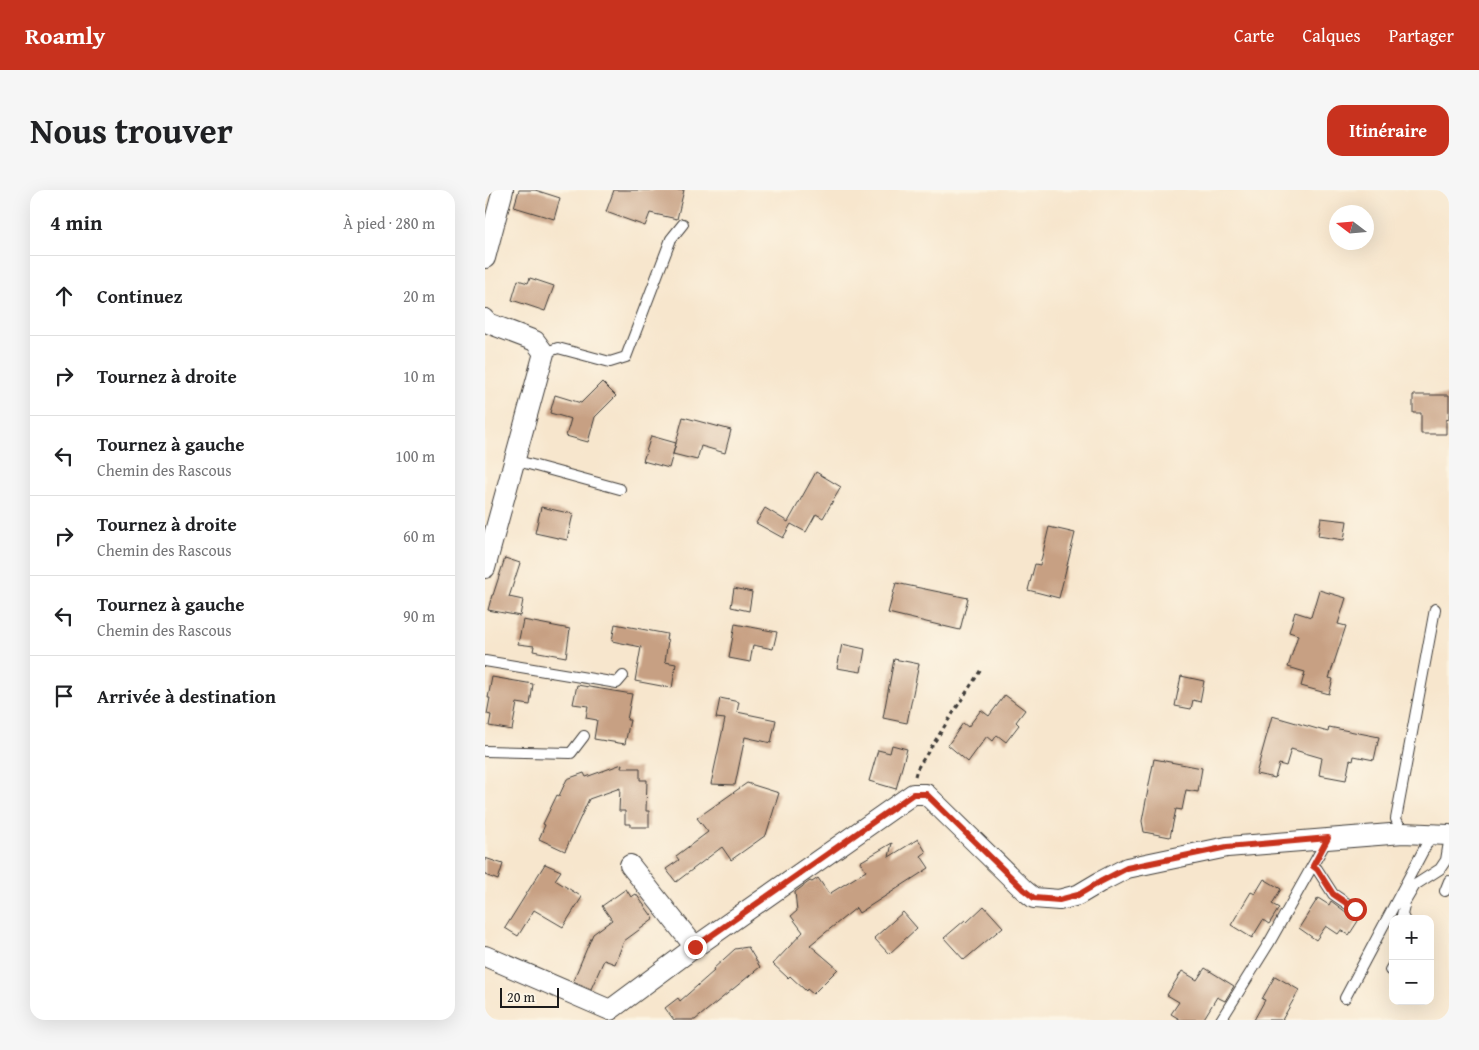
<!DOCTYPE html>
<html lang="fr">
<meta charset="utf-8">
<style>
:root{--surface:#fff;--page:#f6f6f6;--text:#202124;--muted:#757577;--line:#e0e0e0;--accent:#c8321e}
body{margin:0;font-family:"Gentium Book Plus",serif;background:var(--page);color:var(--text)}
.controls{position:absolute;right:15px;bottom:15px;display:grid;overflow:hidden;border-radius:10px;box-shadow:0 5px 20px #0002}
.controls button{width:45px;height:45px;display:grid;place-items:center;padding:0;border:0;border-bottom:1px solid var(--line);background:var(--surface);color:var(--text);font:25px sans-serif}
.compass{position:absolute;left:844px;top:15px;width:45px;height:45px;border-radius:50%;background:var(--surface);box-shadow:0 5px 20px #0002;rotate:286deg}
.scale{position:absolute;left:15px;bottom:12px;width:59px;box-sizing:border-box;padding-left:5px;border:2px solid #1c1c1c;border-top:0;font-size:14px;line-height:18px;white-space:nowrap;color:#1c1c1c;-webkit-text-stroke:4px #fcf5e5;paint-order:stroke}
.stop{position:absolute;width:15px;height:15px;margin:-11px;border:4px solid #c8321e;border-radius:50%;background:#fff}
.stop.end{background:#c8321e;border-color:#fff;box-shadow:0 1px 5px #0008}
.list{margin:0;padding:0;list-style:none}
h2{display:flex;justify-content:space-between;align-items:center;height:65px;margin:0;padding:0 20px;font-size:21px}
h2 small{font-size:16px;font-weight:400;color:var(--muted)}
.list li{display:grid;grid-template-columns:32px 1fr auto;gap:15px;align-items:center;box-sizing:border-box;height:80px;padding:0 20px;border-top:1px solid var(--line)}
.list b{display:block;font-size:19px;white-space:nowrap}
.list p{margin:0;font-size:16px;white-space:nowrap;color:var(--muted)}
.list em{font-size:16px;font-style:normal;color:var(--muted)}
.icon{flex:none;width:28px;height:28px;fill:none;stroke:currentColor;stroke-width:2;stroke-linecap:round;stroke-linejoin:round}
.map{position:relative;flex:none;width:964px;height:830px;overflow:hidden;border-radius:15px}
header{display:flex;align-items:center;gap:30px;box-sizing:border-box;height:70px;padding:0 25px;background:var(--accent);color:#fff}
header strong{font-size:24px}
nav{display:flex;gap:28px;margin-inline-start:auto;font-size:18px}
.intro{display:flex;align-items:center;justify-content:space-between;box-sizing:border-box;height:120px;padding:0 30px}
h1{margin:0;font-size:35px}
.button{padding:12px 22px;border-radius:15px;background:var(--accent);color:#fff;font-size:18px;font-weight:700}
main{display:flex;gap:30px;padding:0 30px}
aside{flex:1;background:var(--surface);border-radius:15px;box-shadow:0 5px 20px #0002}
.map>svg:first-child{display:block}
.building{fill:#c7a083}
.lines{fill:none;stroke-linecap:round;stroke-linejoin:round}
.service-casing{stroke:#3d3a37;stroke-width:12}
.minor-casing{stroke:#3d3a37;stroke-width:22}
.path{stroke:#3d3a37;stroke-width:3;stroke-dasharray:4 4;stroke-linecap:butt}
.service{stroke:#fff;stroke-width:10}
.minor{stroke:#fff;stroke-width:20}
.route{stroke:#c8321e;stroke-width:6}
</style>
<header>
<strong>Roamly</strong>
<nav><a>Carte</a><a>Calques</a><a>Partager</a></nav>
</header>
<div class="intro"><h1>Nous trouver</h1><a class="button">Itinéraire</a></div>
<main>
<aside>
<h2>4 min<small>À pied · 280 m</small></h2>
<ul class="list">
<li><svg class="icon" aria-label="ahead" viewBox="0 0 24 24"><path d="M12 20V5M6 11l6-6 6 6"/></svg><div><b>Continuez</b></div><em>20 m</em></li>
<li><svg class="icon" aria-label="right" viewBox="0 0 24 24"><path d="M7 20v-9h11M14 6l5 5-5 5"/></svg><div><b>Tournez à droite</b></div><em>10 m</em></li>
<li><svg class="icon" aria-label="left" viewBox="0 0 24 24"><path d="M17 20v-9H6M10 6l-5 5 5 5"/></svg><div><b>Tournez à gauche</b><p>Chemin des Rascous</p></div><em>100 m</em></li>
<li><svg class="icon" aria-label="right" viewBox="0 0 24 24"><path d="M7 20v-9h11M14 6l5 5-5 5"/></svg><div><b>Tournez à droite</b><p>Chemin des Rascous</p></div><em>60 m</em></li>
<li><svg class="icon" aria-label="left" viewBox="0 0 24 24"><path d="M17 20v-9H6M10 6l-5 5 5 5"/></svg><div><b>Tournez à gauche</b><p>Chemin des Rascous</p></div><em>90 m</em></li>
<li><svg class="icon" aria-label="arrive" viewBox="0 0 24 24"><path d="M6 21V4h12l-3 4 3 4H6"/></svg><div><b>Arrivée à destination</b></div></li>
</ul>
</aside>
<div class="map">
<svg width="964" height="830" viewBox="0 0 964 830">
<rect width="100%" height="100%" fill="#fcf5e5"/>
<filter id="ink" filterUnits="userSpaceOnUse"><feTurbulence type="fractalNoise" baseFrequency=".02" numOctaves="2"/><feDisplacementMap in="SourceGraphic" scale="10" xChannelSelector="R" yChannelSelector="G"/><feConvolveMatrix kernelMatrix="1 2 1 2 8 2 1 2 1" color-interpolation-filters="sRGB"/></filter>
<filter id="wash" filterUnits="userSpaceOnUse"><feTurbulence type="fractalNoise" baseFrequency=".0096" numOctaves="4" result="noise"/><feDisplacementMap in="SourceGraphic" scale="20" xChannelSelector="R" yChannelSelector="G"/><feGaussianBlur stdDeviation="1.12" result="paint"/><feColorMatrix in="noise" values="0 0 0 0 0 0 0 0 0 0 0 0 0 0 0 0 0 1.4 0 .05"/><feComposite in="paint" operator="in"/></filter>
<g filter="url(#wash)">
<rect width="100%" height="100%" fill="#f7e6cd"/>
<g id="blocks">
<path class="building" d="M 34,0 L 50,0 L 75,8 L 69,29 L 29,17 Z
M 129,0 L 199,0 L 192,29 L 165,23 L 160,36 L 121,22 Z
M 45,88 L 69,96 L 60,121 L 27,110 L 33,90 L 43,93 Z
M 117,192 L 131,206 L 110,227 L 103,252 L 81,246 L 86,229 L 65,223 L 70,205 L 96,213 Z
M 928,205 L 964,205 L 964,229 L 961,230 L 961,244 L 936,244 L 936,223 L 928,223 Z
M 198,227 L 246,240 L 240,263 L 216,256 L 212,270 L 188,264 Z
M 166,246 L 191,253 L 184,278 L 158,271 Z
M 331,282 L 356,297 L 338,328 L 331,324 L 321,342 L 306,334 L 298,348 L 271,333 L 280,318 L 303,332 Z
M 56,317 L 88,324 L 82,350 L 50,343 Z
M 836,328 L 862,331 L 859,350 L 833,346 Z
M 564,337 L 590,343 L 574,408 L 543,400 L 550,374 L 555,375 Z
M 20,368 L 35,373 L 24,407 L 38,410 L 35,426 L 3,420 L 7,405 L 8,405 Z
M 411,393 L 483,408 L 475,440 L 403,423 Z
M 249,398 L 267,402 L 264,421 L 246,417 Z
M 834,400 L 861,408 L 853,434 L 861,436 L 844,488 L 848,489 L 844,504 L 816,496 L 820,482 L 803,477 L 813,445 L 804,442 L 810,422 L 826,427 Z
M 38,430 L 85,439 L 81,467 L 48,461 L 49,456 L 33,454 Z
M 130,434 L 182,444 L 181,449 L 183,450 L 180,472 L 191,474 L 187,498 L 150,491 L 156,457 L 127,451 Z
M 250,434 L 292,442 L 288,459 L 268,455 L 265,472 L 244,468 Z
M 357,454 L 380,459 L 376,482 L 352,478 Z
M 409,469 L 434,474 L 422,533 L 398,528 Z
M 696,486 L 719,491 L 715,512 L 708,510 L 706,519 L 690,516 Z
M 7,487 L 48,494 L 45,515 L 32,513 L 27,540 L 4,536 L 6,525 L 2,524 L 5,508 L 3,508 Z
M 92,495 L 147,504 L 142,530 L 145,530 L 140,554 L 109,549 L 112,530 L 101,528 L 103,516 L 88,514 Z
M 520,505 L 540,520 L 531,532 L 534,535 L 521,552 L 512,545 L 508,551 L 502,546 L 483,572 L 463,555 L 478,533 L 483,537 L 496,520 L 504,526 Z
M 235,508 L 254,512 L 252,522 L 291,530 L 286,553 L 260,547 L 250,595 L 226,594 L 240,529 L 231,528 Z
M 787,526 L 843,542 L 844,537 L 894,547 L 889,570 L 869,566 L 868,571 L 865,570 L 861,590 L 834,585 L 837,568 L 806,559 L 801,576 L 794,574 L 790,588 L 771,584 Z
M 407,555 L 422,559 L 411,599 L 384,591 L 393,560 L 405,563 Z
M 669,569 L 717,578 L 713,602 L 701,600 L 697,620 L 691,619 L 685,647 L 659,642 L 657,631 Z
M 137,574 L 136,578 L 155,578 L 155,590 L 162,590 L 161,621 L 164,621 L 164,637 L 146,637 L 146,634 L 140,634 L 140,621 L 134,621 L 135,598 L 104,609 L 80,661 L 54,649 L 60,635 L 58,634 L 72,605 L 74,606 L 82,589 L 99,583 L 101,587 Z
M 262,593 L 294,603 L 281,645 L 246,670 L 237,657 L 191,692 L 181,679 L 194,670 L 191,666 L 223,642 L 212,628 Z
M 433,649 L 441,662 L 436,666 L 444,678 L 374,723 L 371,718 L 325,755 L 353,779 L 328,804 L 322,799 L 321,801 L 305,786 L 303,788 L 288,774 L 318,742 L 306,726 L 312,721 L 310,702 L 325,691 L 327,692 L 333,688 L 344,704 L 381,681 L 375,672 L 407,653 L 404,667 Z
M 0,668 L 18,674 L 13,690 L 0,685 Z
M 60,674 L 76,681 L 70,690 L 97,707 L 78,737 L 49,720 L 33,746 L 20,738 Z
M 779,689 L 796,699 L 787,714 L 794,718 L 784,734 L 778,730 L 767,748 L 746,735 L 766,702 L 770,704 Z
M 141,699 L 146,707 L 151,704 L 169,729 L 139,751 L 130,774 L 119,770 L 106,799 L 88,791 L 108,744 L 127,730 L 117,716 Z
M 833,708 L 844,715 L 846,711 L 873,731 L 864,745 L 856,740 L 853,744 L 841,736 L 831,750 L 814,738 Z
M 499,716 L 518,737 L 479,770 L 459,748 L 480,730 L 482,732 Z
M 418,722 L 432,738 L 404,764 L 389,748 Z
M 263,757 L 275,777 L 210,830 L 189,830 L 180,818 L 193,808 L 195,811 L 229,781 L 228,779 L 250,759 Z
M 720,778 L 749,796 L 740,811 L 732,807 L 718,830 L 696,830 L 686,824 L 694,812 L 682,805 L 697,781 L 712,790 Z
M 790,786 L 814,800 L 797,830 L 769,830 L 780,810 L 777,809 Z"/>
</g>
</g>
<g filter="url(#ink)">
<use href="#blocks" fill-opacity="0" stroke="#3d3a37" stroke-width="1"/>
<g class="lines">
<defs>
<path id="service" d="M 59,163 L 73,158 L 125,172 L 141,167 L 186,49 L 198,34
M 29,270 L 135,299
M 0,471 L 132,493 L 138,486
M 0,561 L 86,563 L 99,546
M 918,643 L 911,629 L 950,419
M 827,676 L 832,679 L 848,704 L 870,719
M 960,701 L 964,691
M 919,729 L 917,725 L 920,712 L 930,695 L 955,679 L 961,670 L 964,652
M 905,780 L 908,775
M 860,808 L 947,644
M 736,830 L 784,753 L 843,648"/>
<path id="minor" d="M 0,68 L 18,0
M 0,129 L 3,133 L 50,151 L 59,163 L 0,378
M 145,675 L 210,757
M 0,766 L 125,820 L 210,757 L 428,604 L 441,604 L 539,700 L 549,708 L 574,710 L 593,705 L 615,692 L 642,678 L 742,657 L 918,643 L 964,645"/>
</defs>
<use href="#service" class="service-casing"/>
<use href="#minor" class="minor-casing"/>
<path class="path" d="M 430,586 L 432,579 L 497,478"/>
<use href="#service" class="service"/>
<use href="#minor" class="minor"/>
</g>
</g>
<g class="lines" filter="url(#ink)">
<path class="route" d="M 210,757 L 428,604 L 441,604 L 539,700 L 549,708 L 574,710 L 593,705 L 615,692 L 642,678 L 742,657 L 843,648 L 828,676 L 832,679 L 848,704 L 870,719"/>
</g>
</svg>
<div class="controls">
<button>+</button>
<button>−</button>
</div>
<svg class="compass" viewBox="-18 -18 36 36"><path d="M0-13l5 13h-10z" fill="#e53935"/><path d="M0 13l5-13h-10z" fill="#757577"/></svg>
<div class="scale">20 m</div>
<div class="stop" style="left:870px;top:719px"></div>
<div class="stop end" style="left:210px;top:757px"></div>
</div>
</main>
